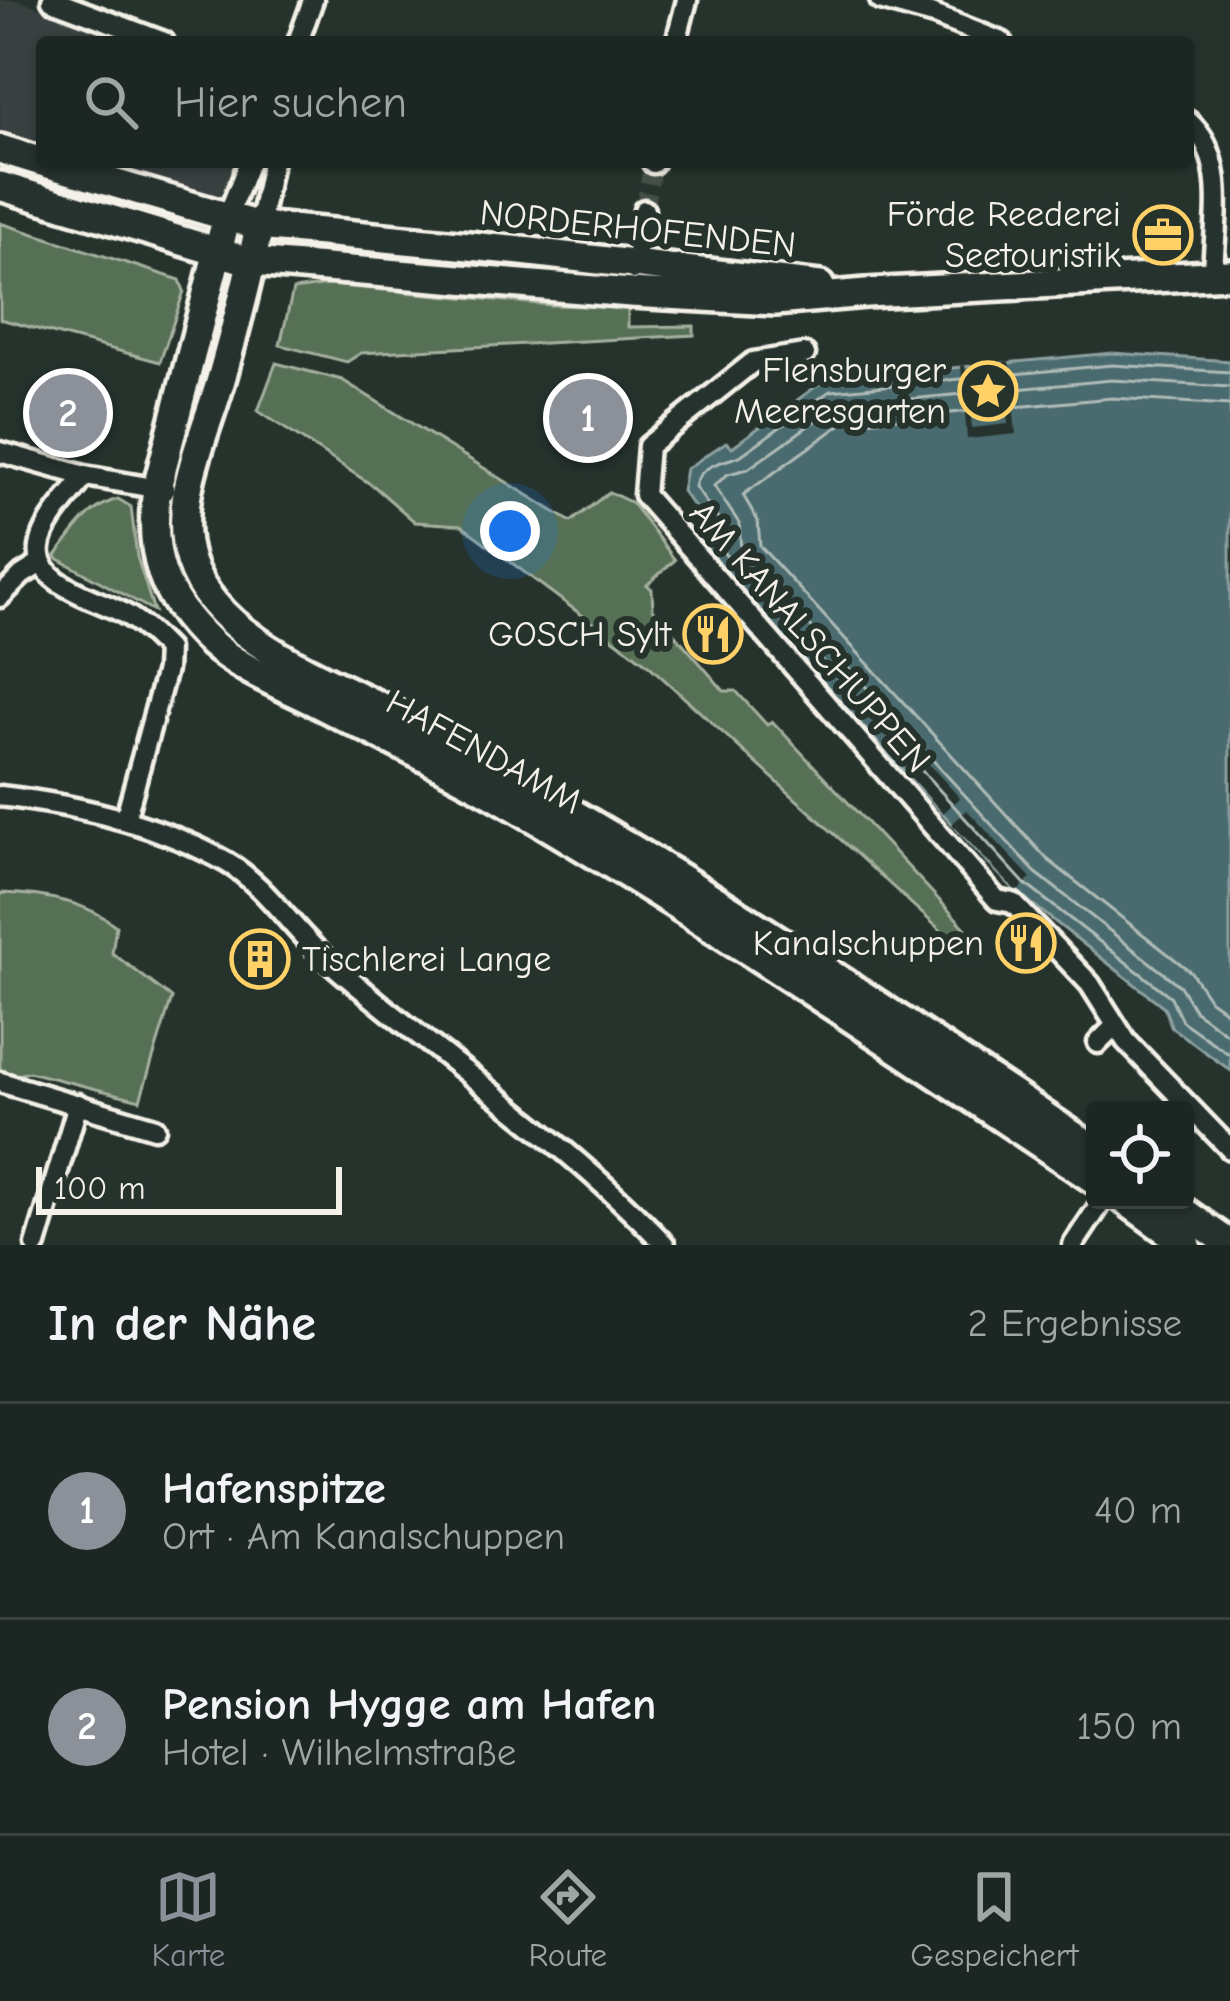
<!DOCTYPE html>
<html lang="de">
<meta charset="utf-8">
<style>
:root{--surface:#1c2622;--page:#252e2a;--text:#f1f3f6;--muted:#a0a5a5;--line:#3a4340;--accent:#8c9099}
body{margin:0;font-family:"Comic Neue",sans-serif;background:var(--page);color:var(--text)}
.controls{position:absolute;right:36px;bottom:36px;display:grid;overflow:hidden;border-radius:12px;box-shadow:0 3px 9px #0004}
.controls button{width:108px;height:108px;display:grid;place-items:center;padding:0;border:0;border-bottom:3px solid var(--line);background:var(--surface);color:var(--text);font:60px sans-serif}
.scale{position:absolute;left:36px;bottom:30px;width:306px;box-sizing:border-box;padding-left:12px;border:6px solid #f4f1e8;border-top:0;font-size:33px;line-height:42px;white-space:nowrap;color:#f4f1e8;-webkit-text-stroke:9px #26332d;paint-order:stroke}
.you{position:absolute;left:510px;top:531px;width:42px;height:42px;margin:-30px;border:9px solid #fff;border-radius:50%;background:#1a73e8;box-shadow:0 0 0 18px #1a73e833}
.badge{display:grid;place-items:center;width:78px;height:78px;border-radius:50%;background:var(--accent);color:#fff;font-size:39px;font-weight:700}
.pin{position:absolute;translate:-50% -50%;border:6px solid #fff;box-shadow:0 3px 12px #0006}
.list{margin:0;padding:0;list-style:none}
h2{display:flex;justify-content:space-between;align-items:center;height:156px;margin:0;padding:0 48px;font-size:51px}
h2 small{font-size:39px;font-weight:400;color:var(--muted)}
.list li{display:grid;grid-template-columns:78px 1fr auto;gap:36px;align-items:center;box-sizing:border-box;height:216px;padding:0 48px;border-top:3px solid var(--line)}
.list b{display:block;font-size:45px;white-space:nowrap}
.list p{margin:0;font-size:39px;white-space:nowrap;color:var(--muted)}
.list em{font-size:39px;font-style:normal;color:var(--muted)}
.icon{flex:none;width:66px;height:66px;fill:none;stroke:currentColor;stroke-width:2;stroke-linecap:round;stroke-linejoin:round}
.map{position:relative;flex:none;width:1230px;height:1245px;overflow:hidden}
.search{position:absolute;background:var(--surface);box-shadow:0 3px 9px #0004;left:36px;right:36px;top:36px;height:132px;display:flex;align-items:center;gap:30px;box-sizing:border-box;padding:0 42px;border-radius:12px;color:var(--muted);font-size:45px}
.sheet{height:588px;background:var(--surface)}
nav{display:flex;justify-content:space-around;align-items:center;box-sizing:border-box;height:168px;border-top:3px solid var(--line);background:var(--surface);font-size:33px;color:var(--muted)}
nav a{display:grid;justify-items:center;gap:6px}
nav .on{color:var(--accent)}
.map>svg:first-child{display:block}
.built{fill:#374040}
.green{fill:#566f55;stroke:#a5b09e;stroke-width:3}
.water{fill:#486a6e;stroke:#8da09f;stroke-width:3}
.pier{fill:#26332d}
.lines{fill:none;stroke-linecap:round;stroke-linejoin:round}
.shore{stroke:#afbbb7;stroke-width:3}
.street-tunnel{stroke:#455049;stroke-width:18;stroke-dasharray:18 9;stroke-linecap:butt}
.street-casing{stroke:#f4f1e8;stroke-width:27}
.secondary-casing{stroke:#f4f1e8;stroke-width:36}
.street{stroke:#26332d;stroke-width:18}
.secondary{stroke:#26332d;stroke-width:27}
.labels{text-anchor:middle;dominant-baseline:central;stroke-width:12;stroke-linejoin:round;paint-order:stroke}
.poi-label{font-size:36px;fill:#f4f1e8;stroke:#26332d;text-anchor:end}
.street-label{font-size:36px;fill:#f4f1e8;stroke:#26332d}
</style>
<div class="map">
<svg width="1230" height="1245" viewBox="0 0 1230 1245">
<rect width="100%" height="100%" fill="#26332d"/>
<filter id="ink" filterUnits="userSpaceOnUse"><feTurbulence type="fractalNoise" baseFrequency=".00833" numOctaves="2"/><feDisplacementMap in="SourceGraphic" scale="24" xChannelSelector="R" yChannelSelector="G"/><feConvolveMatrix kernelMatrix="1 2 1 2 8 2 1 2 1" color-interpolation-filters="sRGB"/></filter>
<g filter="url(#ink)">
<path class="built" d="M 0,0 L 18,0 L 129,42 L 42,42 L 42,153 L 0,140 Z
M 72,162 L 238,162 L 224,200 L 144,184 Z"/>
<path class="green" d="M 0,223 L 180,280 L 184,291 L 160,362 L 0,319 Z
M 328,285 L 551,305 L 628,307 L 628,327 L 694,326 L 694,335 L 361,353 L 347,362 L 280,345 L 293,290 Z
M 276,363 L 342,380 L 571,522 L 609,492 L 632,503 L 675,560 L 647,585 L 652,589 L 653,609 L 724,691 L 736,691 L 767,725 L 772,721 L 969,932 L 958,946 L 646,663 L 461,525 L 415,522 L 375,487 L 258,411 Z
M 118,499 L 131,507 L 137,557 L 154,611 L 55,557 C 73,533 88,507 118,499 Z
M 0,893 C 39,894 85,900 116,926 L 112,953 L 172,998 L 140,1100 L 29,1072 L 9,1077 L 0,1075 Z"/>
<path class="water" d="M 1112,353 L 1230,361 L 1230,1070 L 1172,1028 L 1164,1007 L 1017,892 L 988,863 L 740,592 L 703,546 L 715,535 L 682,491 L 686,469 L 726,442 L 732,447 L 825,380 Z"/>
<path class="pier" d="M 1009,361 L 1016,434 L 967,439 L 961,366 L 965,365 L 972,428 L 1008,424 L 1003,362 Z
M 927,762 L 960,798 L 943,813 L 910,777 Z
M 967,810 L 1031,878 L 1017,892 L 952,824 Z"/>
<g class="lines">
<path class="shore" d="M 1230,372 L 1112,365 L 830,391 L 740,456 C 723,462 698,465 695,487 L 725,529 L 723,552 L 1024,883 L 1171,997 L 1182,1021 L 1230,1055
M 1230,387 L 1112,380 L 836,406 L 748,469 L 728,474 L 714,486 L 739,523 L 741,550 L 1035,872 L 1180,986 L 1195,1011 L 1230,1036
M 1230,405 L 1112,398 L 843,423 L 743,495 L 758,521 L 760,546 L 1047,859 L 1191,972 L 1210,1000 L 1230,1014"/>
<path class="street-tunnel" d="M 644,210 L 653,163"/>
<defs>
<path id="street" d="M 52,0 L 164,42
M 880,0 L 934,15 L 1002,42
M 298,42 L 313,0
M 676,42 L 687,0
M 1188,121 C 1230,158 1214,222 1213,275
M 653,163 L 653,162
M 226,220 L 249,162
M 259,226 L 272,162
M 634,270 L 644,210
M 805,354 L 753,362 L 648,446 L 644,495 L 997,900 L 1013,903 L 1090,984 L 1126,1041 L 1230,1149
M 0,452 L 85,476 L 165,490
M 85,476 C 71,496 43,522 40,547 C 34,584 98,599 123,613 C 140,622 154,636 167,649 L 166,670 L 125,820
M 0,597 L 22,575 L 41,563
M 0,796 C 78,805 157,823 226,862 C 266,885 290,927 324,957 C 435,1055 563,1136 665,1245
M 1098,1043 L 1116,1025
M 0,1082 L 155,1128
M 36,1245 L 78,1104
M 1073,1245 L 1103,1200"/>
<path id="secondary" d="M 0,149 L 42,162
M 42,162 L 259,226 L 522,251 L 820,286
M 0,186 L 252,262 L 631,293 L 775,301 L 866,293 L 1230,274
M 226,220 L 157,488 C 148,553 161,596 210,642 C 238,668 279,684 313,701 C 377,734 444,765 506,801 C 708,919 901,1051 1095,1180
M 259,226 C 249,277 236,326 222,376 C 206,434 171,500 190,561 C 215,640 327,679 395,714 C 639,842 867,997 1095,1150
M 1125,1200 L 1187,1245
M 1167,1200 L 1230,1244"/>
</defs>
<use href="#street" class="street-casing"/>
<use href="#secondary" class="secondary-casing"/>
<use href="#street" class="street"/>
<use href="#secondary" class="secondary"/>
</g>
</g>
<defs>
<symbol id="office-ring" viewBox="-11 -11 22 22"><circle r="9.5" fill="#26332d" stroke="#ffd166" stroke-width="1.5"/><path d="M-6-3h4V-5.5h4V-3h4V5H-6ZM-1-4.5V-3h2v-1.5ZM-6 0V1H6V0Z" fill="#ffd166"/></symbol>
<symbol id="sight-ring" viewBox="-11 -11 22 22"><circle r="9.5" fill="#26332d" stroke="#ffd166" stroke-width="1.5"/><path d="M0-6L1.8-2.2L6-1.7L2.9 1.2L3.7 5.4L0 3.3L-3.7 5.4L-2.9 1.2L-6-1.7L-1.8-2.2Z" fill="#ffd166"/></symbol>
<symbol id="restaurant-ring" viewBox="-11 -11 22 22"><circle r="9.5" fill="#26332d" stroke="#ffd166" stroke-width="1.5"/><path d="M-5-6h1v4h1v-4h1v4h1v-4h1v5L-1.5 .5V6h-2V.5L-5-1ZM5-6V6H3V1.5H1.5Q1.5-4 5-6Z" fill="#ffd166"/></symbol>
<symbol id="building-ring" viewBox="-11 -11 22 22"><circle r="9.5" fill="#26332d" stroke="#ffd166" stroke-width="1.5"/><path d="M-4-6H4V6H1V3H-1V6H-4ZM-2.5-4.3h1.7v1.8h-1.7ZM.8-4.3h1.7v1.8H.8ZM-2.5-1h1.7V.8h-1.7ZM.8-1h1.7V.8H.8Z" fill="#ffd166"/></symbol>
</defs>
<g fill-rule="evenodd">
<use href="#office-ring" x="1130" y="202" width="66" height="66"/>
<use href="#sight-ring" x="955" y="358" width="66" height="66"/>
<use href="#restaurant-ring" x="680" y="601" width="66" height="66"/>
<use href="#restaurant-ring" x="993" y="910" width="66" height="66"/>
<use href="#building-ring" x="227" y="926" width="66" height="66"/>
</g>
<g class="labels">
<g class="poi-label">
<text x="1121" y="214">Förde Reederei<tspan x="1121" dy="41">Seetouristik</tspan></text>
<text x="946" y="370">Flensburger<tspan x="946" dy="41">Meeresgarten</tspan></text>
<text x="671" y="634">GOSCH Sylt</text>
<text x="984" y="943">Kanalschuppen</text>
<text x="302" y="959" text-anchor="start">Tischlerei Lange</text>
</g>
<g class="street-label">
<text transform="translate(638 229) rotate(6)">NORDERHOFENDEN</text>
<text transform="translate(810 637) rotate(49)">AM KANALSCHUPPEN</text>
<text transform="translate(484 752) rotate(29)">HAFENDAMM</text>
</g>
</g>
</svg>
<div class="controls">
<button><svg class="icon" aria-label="locate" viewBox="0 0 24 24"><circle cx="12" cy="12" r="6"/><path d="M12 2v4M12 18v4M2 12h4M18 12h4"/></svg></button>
</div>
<div class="scale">100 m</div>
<div class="you"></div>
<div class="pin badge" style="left:588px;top:418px">1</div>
<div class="pin badge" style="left:68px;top:413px">2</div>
<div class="search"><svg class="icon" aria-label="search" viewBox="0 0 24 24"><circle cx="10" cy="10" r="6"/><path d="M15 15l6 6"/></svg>Hier suchen</div>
</div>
<section class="sheet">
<h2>In der Nähe<small>2 Ergebnisse</small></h2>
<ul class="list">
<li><span class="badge">1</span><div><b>Hafenspitze</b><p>Ort · Am Kanalschuppen</p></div><em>40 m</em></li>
<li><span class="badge">2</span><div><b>Pension Hygge am Hafen</b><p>Hotel · Wilhelmstraße</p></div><em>150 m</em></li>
</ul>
</section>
<nav>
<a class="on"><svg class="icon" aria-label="map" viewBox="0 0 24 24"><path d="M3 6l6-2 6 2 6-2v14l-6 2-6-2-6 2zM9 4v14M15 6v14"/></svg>Karte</a>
<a><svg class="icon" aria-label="directions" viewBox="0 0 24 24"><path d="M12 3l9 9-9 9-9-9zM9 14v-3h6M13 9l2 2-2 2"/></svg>Route</a>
<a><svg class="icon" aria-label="saved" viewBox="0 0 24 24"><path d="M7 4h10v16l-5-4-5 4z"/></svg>Gespeichert</a>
</nav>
